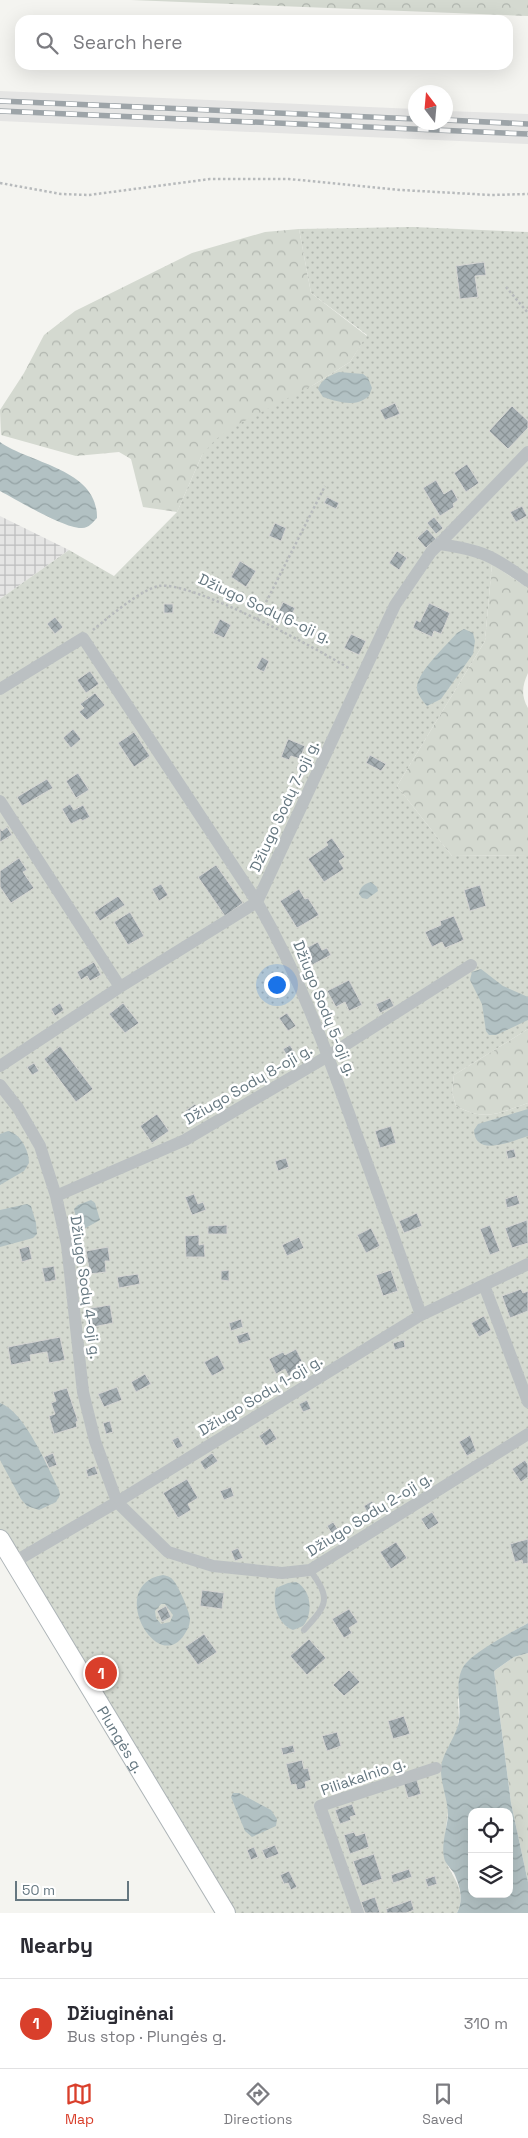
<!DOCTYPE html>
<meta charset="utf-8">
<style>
:root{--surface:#fff;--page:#f7f7f7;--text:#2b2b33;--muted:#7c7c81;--line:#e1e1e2;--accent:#d93f2b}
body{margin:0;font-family:"Space Grotesk",sans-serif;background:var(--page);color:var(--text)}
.controls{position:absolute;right:15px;bottom:15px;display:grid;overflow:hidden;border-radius:10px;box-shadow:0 5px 20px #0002}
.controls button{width:45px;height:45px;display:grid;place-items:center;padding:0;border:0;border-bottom:1px solid var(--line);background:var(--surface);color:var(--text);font:25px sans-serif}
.compass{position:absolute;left:408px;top:85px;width:45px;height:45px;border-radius:50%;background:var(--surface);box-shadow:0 5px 20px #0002;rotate:344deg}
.scale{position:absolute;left:15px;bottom:12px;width:114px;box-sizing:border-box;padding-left:5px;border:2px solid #657780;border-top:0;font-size:14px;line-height:18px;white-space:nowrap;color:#657780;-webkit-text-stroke:4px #fff;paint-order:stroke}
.you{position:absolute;left:276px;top:984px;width:18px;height:18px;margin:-12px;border:4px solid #fff;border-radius:50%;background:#1a73e8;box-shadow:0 0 0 8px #1a73e833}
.badge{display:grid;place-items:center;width:32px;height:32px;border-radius:50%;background:var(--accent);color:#fff;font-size:16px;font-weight:700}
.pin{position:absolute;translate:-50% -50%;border:2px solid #fff;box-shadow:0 1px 5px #0006}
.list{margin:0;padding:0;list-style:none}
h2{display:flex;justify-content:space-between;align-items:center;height:65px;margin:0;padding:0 20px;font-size:21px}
h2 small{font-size:16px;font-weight:400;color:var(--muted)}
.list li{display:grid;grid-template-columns:32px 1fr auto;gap:15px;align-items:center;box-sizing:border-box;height:90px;padding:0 20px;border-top:1px solid var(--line)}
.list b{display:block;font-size:19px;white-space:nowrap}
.list p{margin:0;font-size:16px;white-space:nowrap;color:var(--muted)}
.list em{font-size:16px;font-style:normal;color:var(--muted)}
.icon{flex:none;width:28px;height:28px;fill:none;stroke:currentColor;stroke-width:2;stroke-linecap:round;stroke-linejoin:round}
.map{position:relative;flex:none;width:528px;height:1913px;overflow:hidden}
.search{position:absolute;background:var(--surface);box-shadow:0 5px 20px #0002;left:15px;right:15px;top:15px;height:55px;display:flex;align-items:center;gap:12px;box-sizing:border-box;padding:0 18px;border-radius:15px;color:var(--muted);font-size:19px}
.sheet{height:155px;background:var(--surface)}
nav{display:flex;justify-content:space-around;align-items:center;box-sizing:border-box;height:70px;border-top:1px solid var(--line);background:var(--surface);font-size:14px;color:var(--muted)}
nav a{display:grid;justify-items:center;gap:2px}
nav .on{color:var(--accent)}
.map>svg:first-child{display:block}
.built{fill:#e5e5e4}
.industrial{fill:url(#industrial-grid)}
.forest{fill:url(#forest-crowns)}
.garden{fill:url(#garden-dots)}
.water{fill:url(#water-waves);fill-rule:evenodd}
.building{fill:url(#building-cross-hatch);stroke:#d5d5d3}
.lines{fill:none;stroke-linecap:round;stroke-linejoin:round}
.secondary-casing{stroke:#adb4b7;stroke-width:20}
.path{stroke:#b7babc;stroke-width:2.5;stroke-dasharray:2.5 2.5;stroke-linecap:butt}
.service{stroke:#bbc0c2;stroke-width:6}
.minor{stroke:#bbc0c2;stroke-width:12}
.secondary{stroke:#fff;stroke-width:18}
.rail-casing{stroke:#9da4a8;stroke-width:5.5}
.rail{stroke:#fff;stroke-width:4;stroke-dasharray:11;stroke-linecap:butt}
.labels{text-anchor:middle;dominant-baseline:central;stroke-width:5;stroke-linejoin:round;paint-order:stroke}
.street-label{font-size:15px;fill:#657780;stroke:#fff}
</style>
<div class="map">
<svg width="528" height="1913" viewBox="0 0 528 1913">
<defs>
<pattern id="industrial-grid" width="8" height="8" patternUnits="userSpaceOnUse" patternTransform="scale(1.25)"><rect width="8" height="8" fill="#e5e5e4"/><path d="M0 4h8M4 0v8" fill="none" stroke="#bdbebe"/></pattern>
<pattern id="forest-crowns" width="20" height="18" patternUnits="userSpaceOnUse" patternTransform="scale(1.25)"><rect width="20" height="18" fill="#d4d9d0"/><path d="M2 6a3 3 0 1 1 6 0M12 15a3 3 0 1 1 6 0" fill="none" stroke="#b0b5ae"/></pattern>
<pattern id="garden-dots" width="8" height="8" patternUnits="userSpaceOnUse" patternTransform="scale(1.25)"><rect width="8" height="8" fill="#d4d9d0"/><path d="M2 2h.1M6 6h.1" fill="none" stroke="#b0b5ae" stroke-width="1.8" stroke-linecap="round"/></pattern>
<pattern id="water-waves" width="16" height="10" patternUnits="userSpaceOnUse" patternTransform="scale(1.25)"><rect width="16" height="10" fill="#b2c1c3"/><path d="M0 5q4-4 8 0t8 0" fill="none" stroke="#94a2a4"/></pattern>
<pattern id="building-cross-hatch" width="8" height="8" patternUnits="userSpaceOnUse" patternTransform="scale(1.25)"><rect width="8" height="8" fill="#a4adb1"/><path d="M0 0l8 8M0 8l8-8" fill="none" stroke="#899295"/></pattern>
</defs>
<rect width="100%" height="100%" fill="#f4f4f0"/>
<path class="built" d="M 0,91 L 415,109 L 416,122 L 446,122 L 446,111 L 528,114 L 528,144 L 0,121 Z"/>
<path class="industrial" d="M 0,516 L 69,550 L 0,599 Z"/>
<path class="forest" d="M 131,0 L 528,0 L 528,16 Z
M 299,229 L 311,293 L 367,336 L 350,362 L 202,455 L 177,512 L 143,507 L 131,459 L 119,452 L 76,456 L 1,435 L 0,410 L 24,373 L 44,335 L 75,311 L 192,253 L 265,232 Z
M 492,564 L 528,588 L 528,673 C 522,686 521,696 528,708 L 528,855 L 452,856 L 397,786 L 485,641 Z
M 528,1029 L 528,1103 C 499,1113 486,1122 456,1106 L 452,1092 L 454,1075 Z
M 528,1653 L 528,1882 L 511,1803 L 494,1671 L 514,1657 Z"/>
<path class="garden" d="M 413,227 L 528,232 L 528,588 L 492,564 L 485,641 L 397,786 L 452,856 L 528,855 L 528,1029 L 454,1075 L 452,1092 L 456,1106 C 486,1122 499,1113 528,1103 L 528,1623 L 505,1636 L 467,1662 L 458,1700 L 459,1718 L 444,1846 C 444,1851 444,1857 446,1862 C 454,1879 467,1893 457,1913 L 226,1913 L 0,1539 L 0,599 L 69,550 L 114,576 L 177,512 L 202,455 L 215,440 L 233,427 L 315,384 L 350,362 L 367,335 L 311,293 L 299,229 Z"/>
<path class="water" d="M 339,372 L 363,374 L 368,378 L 372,388 L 369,396 C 355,408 339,402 323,397 L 318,389 C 321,380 330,375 339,372 Z
M 0,442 C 31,464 98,469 97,518 C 93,522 89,528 82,528 C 65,529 17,500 0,491 Z
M 464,629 L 473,633 L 475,641 L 473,654 L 441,699 L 427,706 C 423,701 416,693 417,686 C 420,669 445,647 457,633 Z
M 371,882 L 377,887 L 378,891 L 367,899 L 362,898 L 359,894 C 360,887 364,884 371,882 Z
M 481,969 L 503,986 L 528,997 L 528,1020 L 496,1035 L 489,1035 L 486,1031 L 482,1004 L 470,980 L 472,972 Z
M 528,1109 L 528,1136 C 512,1141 475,1158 474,1130 L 478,1124 Z
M 8,1131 C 21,1134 29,1151 29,1163 L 24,1171 L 0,1185 L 0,1134 Z
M 91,1200 L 95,1203 L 100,1220 L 82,1230 L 78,1226 L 74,1209 L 78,1205 Z
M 27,1204 L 31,1206 L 36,1223 L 37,1234 L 33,1238 L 0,1247 L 0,1210 Z
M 0,1403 C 25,1412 47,1466 59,1490 L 60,1495 L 56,1502 L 39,1510 L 27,1506 L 21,1499 L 0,1460 Z
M 163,1575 C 167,1576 171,1577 173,1580 C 178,1585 190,1612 190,1619 C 190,1622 189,1627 187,1630 C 163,1678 114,1602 149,1580 C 153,1577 159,1576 163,1575 ZM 161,1604 L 165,1604 L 173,1615 L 170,1622 L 161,1624 L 156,1618 L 155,1611 Z
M 296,1582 C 311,1589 314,1613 303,1626 L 293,1630 C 277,1624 272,1603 276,1588 L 288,1583 Z
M 528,1623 L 528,1653 L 514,1657 L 494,1671 L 511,1803 L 528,1882 L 528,1913 L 457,1913 C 464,1900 460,1886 454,1873 C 451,1869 447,1865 445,1861 C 440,1846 447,1830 448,1815 C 448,1800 441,1785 441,1770 C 441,1754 456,1738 459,1721 C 462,1702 452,1678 467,1662 C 479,1649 512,1632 528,1623 ZM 472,1812 L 509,1812 L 509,1894 L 472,1894 Z
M 233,1793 L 239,1793 L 271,1810 L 277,1819 L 276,1826 L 252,1837 L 245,1831 L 231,1797 Z"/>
<path class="building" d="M 484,262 L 486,275 L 475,276 L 478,297 L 460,299 L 456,266 Z
M 395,403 L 400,414 L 385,420 L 380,410 Z
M 512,406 L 528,421 L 528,428 L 508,449 L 489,431 Z
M 467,464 L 479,483 L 466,492 L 454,473 Z
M 436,480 L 444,494 L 452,489 L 458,500 L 453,504 L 454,507 L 440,516 L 423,488 Z
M 327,497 L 339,503 L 336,509 L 324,503 Z
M 522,506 L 527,516 L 516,522 L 510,512 Z
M 434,517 L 443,528 L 436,534 L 427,523 Z
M 275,523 L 286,528 L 281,541 L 269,536 Z
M 427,529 L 436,539 L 426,548 L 417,538 Z
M 397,551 L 407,558 L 399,570 L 389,563 Z
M 240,561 L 256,571 L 246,587 L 231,577 Z
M 283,602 L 295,608 L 288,623 L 276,617 Z
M 429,603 L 450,613 L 441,634 L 434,631 L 432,637 L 413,628 L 416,620 L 420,622 Z
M 164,604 L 173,604 L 173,613 L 164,613 Z
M 55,617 L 63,627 L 55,634 L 47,624 Z
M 220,619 L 231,625 L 224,638 L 213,633 Z
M 351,634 L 366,641 L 359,655 L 344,648 Z
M 262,657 L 269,661 L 264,672 L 256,668 Z
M 90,671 L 99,684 L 86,693 L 77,680 Z
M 95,693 L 105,705 L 87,720 L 79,712 L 84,708 L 80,704 Z
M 73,729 L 81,739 L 71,748 L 63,738 Z
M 134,732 L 150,756 L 134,767 L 118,743 Z
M 288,739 L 305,746 L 300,759 L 291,756 L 289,760 L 281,757 Z
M 370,755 L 386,764 L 381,771 L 366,763 Z
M 78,773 L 89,790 L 76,798 L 66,781 Z
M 47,779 L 53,788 L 22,806 L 17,797 Z
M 70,804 L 74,810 L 83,805 L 90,817 L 82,821 L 81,819 L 71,824 L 62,809 Z
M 7,827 L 12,835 L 0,842 L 0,828 L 2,831 Z
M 332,838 L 345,857 L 339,861 L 344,869 L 324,882 L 308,859 L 328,845 L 326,842 Z
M 19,858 L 27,870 L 23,872 L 34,888 L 11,903 L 0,887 L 0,871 Z
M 216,865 L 243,903 L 225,916 L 198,877 Z
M 161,884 L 168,895 L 159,901 L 152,889 Z
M 480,885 L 486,906 L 470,911 L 464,890 Z
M 299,889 L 305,899 L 308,898 L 319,915 L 297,928 L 280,901 Z
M 118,896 L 125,905 L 100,921 L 94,912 Z
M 130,912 L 144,936 L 128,945 L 114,922 Z
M 454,916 L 464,940 L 445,948 L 442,942 L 432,947 L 425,932 L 441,925 L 440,921 Z
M 318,942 L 322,950 L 327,948 L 331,955 L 312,965 L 304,949 Z
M 94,962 L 101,975 L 90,981 L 87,976 L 81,980 L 77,972 Z
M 349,980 L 362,1005 L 349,1011 L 345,1002 L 336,1007 L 327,991 Z
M 390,998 L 394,1006 L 380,1013 L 376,1004 Z
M 60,1003 L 64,1010 L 55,1016 L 51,1009 Z
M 123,1003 L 139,1023 L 125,1033 L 109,1014 Z
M 287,1013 L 296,1026 L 288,1031 L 279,1018 Z
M 290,1045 L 296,1055 L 289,1059 L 283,1049 Z
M 60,1046 L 93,1089 L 76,1102 L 44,1059 Z
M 34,1063 L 39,1071 L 32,1075 L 27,1067 Z
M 195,1104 L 204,1117 L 194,1124 L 185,1111 Z
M 157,1114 L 169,1131 L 152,1143 L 140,1126 Z
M 391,1126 L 396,1143 L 380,1148 L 375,1131 Z
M 514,1149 L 516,1157 L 508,1159 L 506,1151 Z
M 286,1158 L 289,1167 L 278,1171 L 275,1161 Z
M 194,1194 L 198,1204 L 203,1202 L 206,1210 L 192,1215 L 185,1197 Z
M 517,1195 L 520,1204 L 507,1208 L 505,1199 Z
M 417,1213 L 422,1226 L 404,1233 L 399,1221 Z
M 527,1220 L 528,1243 L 512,1248 L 505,1228 Z
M 227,1225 L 227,1234 L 208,1234 L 208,1226 Z
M 490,1225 L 500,1251 L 490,1255 L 480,1229 Z
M 371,1228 L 380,1246 L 366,1253 L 357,1235 Z
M 199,1235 L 199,1245 L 204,1244 L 205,1257 L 186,1257 L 185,1236 Z
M 299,1237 L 304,1248 L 287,1256 L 282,1245 Z
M 29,1246 L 32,1259 L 22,1262 L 19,1249 Z
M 108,1247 L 110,1261 L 105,1261 L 106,1272 L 90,1274 L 86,1251 Z
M 54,1266 L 56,1280 L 45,1282 L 42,1268 Z
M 229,1270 L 229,1281 L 221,1280 L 221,1271 Z
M 391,1270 L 398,1291 L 383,1296 L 376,1275 Z
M 138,1274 L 140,1284 L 119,1288 L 117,1277 Z
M 521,1289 L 523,1293 L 528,1291 L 528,1311 L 510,1318 L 502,1296 Z
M 110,1305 L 113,1323 L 88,1328 L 85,1309 Z
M 484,1316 L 491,1330 L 479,1337 L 471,1323 Z
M 241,1319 L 243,1327 L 231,1331 L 229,1323 Z
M 248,1332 L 251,1340 L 239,1344 L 236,1336 Z
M 60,1337 L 65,1360 L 49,1363 L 47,1352 L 30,1355 L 31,1361 L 11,1365 L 8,1347 Z
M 404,1340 L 405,1347 L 395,1350 L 393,1343 Z
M 296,1349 L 302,1361 L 299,1362 L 303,1370 L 289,1377 L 285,1369 L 276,1374 L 269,1359 L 283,1352 L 285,1355 Z
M 218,1355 L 225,1369 L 212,1376 L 204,1362 Z
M 145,1374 L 151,1384 L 136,1392 L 131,1382 Z
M 117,1387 L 122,1400 L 104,1407 L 98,1394 Z
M 67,1388 L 78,1421 L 76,1422 L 77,1427 L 54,1434 L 49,1416 L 55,1414 L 51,1403 L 56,1401 L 53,1392 Z
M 307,1400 L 311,1409 L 303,1412 L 299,1404 Z
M 110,1421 L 113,1432 L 106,1434 L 103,1423 Z
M 270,1428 L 277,1439 L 266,1446 L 259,1436 Z
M 470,1435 L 476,1451 L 467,1456 L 459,1442 Z
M 178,1437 L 183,1446 L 177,1449 L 172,1440 Z
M 53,1453 L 57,1465 L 49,1468 L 44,1457 Z
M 212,1453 L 218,1461 L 205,1470 L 200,1462 Z
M 525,1460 L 528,1465 L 528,1477 L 521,1482 L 512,1469 Z
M 95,1466 L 98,1474 L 88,1477 L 86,1470 Z
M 187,1479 L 198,1498 L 188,1504 L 191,1510 L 178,1518 L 163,1493 Z
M 231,1487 L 234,1496 L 224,1500 L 220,1491 Z
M 372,1501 L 378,1511 L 369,1516 L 364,1506 Z
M 432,1512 L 439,1523 L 428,1530 L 421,1519 Z
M 333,1522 L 341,1534 L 335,1538 L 327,1526 Z
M 528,1539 L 528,1563 L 523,1564 L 522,1560 L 515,1562 L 510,1544 Z
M 396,1542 L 407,1558 L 391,1569 L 380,1552 Z
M 238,1548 L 243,1558 L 235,1561 L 231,1551 Z
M 202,1590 L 224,1593 L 222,1609 L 200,1606 Z
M 166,1606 L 171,1617 L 162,1622 L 157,1611 Z
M 349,1609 L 358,1622 L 349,1628 L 352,1633 L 344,1638 L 332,1619 Z
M 204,1634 L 217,1652 L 198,1665 L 185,1647 Z
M 309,1639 L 326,1658 L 307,1675 L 290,1656 Z
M 349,1670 L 360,1682 L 344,1696 L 333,1685 Z
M 404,1716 L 410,1734 L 393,1739 L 388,1721 Z
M 337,1732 L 341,1746 L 327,1751 L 322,1736 Z
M 293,1745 L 295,1752 L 283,1755 L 281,1748 Z
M 302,1760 L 304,1769 L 308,1768 L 311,1780 L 305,1782 L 306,1788 L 297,1790 L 296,1784 L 291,1785 L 286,1764 Z
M 416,1777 L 421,1794 L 408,1798 L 403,1781 Z
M 352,1804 L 356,1815 L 350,1817 L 351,1820 L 340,1824 L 335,1810 Z
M 354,1832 L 356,1836 L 365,1833 L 369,1847 L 350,1854 L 344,1835 Z
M 275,1845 L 279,1854 L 266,1859 L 262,1850 Z
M 254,1847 L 258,1857 L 251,1860 L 247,1850 Z
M 374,1854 L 382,1879 L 362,1886 L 353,1861 Z
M 409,1869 L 412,1877 L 393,1883 L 391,1875 Z
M 289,1871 L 297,1887 L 291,1890 L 288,1883 L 284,1884 L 280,1875 Z
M 435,1876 L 437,1884 L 428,1887 L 425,1879 Z
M 375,1897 L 380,1913 L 365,1913 L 361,1902 Z
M 411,1900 L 414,1910 L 406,1913 L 387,1913 L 386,1909 Z"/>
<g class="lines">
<defs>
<g id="secondary">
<path id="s1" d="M 0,1539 L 226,1913"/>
</g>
</defs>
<use href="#secondary" class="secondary-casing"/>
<path class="path" d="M 0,183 L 61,194 L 89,195 L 210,179 L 289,179 L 401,190 L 491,195 L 528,194
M 506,287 L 528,313
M 257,620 L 325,486
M 93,630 C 109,617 140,590 159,586 C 190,580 320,650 350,669"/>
<path class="service" d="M 304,1630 C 328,1604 331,1599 310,1570"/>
<path class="minor" d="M 439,544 L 528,452
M 0,689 L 83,638 L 257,902 C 300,977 327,1052 356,1133 C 378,1193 400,1254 421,1315
M 0,801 L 120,987
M 0,1066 L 120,987 L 257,902 L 395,605 L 431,552 L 439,544 C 482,550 493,556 528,581
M 0,1085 L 18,1108 L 40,1146 L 56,1196 L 67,1245 L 83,1392 L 95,1441 L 117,1502 L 168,1552 L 213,1566 L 282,1573 L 310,1570 L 528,1434
M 56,1196 L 185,1140 L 328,1056 L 471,965
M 484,1285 L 528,1402
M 14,1562 L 117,1502 L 421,1315 L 528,1264
M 358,1913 L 320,1806 L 436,1768"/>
<use href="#secondary" class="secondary"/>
<defs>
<path id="rail" d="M 0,101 L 416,119
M 0,111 L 528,134
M 446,120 L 528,124"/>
</defs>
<use href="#rail" class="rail-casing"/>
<use href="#rail" class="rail"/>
</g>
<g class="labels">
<g class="street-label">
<text transform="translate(265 608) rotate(25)">Džiugo Sodų 6-oji g.</text>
<text transform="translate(284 806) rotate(-65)">Džiugo Sodų 7-oji g.</text>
<text transform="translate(325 1008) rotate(68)">Džiugo Sodų 5-oji g.</text>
<text transform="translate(248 1084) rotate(-30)">Džiugo Sodų 8-oji g.</text>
<text transform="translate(86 1287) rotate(82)">Džiugo Sodų 4-oji g.</text>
<text transform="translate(260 1395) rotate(-31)">Džiugo Sodų 1-oji g.</text>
<text transform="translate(369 1514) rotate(-32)">Džiugo Sodų 2-oji g.</text>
<text stroke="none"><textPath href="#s1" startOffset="234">Plungės g.</textPath></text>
<text transform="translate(363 1776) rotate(-19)">Piliakalnio g.</text>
</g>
</g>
</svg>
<div class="controls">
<button><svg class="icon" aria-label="locate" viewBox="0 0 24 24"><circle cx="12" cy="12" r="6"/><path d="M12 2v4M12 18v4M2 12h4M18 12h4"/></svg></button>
<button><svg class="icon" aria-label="layers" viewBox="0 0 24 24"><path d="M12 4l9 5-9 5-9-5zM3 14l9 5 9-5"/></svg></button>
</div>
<svg class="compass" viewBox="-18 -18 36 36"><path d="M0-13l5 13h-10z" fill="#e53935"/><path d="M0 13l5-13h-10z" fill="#7c7c81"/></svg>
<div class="scale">50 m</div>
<div class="you"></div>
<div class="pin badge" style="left:101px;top:1673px">1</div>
<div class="search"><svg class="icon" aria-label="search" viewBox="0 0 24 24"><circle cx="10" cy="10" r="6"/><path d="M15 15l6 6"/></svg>Search here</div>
</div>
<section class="sheet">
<h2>Nearby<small></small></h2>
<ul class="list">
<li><span class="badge">1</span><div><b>Džiuginėnai</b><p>Bus stop · Plungės g.</p></div><em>310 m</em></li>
</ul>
</section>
<nav>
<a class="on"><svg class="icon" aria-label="map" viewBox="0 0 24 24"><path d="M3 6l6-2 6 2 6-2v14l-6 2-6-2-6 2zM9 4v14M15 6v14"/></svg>Map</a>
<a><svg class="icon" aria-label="directions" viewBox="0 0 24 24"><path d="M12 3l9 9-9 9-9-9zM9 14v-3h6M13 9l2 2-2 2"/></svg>Directions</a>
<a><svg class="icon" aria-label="saved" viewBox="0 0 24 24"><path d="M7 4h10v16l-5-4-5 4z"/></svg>Saved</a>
</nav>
